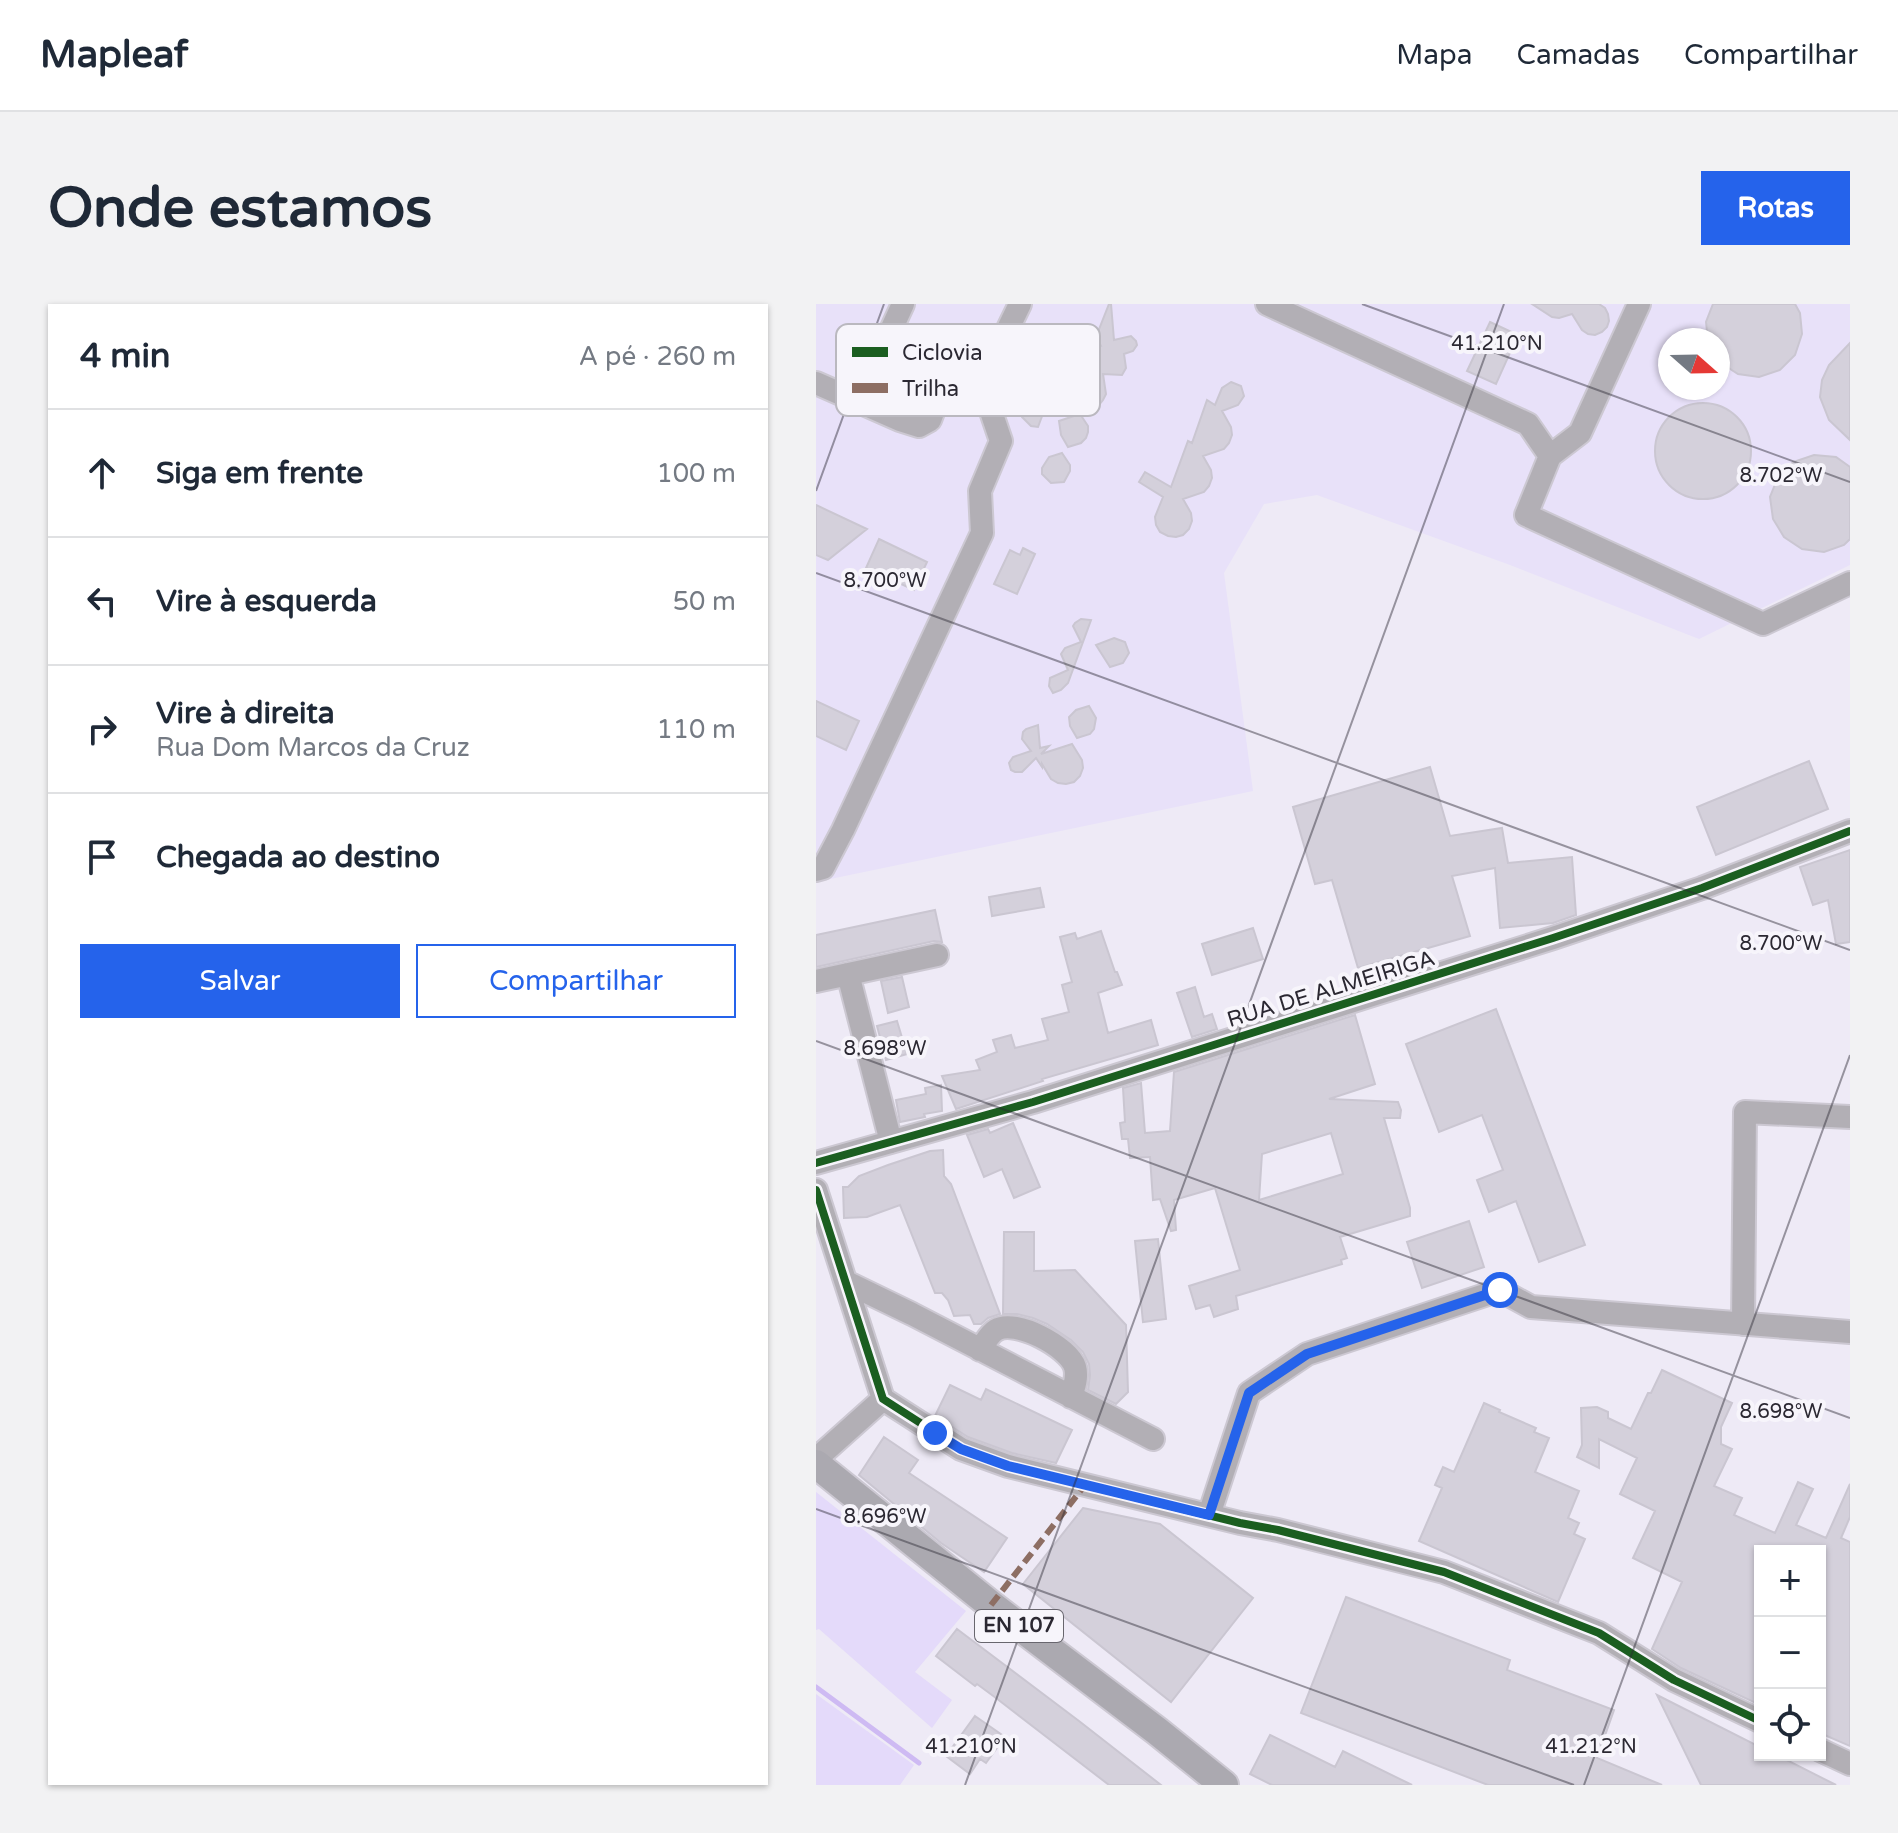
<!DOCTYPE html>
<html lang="pt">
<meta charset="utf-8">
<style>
:root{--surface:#fff;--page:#f2f2f3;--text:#1f2937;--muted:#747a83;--line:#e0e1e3;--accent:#2563eb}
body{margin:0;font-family:"Varela Round",sans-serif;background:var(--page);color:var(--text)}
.controls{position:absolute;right:24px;bottom:24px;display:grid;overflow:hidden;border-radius:0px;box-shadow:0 2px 6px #0004}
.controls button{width:72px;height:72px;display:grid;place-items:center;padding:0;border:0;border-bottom:2px solid var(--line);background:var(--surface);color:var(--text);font:40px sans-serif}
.compass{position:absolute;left:842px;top:24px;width:72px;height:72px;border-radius:50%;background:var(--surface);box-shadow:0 2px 6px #0004;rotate:110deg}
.stop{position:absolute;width:24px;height:24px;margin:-18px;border:6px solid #2563eb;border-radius:50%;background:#fff}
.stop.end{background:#2563eb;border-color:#fff;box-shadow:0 2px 8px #0008}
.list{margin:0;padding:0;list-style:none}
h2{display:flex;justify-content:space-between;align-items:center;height:104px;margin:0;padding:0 32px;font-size:34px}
h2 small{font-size:26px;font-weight:400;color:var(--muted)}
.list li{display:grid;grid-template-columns:52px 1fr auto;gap:24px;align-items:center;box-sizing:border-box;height:128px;padding:0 32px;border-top:2px solid var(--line)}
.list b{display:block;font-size:30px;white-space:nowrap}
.list p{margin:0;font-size:26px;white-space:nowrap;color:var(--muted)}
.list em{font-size:26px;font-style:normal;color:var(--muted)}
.actions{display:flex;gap:16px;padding:24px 32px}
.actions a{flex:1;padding:18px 0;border:2px solid var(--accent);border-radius:0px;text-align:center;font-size:28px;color:var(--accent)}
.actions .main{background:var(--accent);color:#fff}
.icon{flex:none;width:44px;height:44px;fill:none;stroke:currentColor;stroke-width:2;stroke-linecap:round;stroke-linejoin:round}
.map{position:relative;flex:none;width:1034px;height:1481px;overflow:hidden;border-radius:0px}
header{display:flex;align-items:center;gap:48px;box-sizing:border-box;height:112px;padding:0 40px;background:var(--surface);border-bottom:2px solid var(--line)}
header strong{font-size:38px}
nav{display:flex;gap:44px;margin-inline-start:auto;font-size:28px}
.intro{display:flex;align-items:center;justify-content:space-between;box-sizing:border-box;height:192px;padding:0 48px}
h1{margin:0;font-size:56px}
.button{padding:20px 36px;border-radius:0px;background:var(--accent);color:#fff;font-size:28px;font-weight:700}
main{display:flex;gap:48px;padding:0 48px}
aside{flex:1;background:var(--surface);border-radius:0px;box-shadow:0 2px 6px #0004}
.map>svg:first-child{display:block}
.built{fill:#e8e1f9;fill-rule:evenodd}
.green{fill:#e4dafa}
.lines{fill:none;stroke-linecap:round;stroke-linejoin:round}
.stream{stroke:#cebaf3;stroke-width:5}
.building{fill:#d4d0db;stroke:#cac6d1;stroke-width:2;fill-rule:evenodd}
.minor-casing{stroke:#ccc8d2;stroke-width:26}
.major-casing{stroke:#ccc8d2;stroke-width:32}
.minor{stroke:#b2afb5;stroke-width:22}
.major{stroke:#aba9b0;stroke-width:28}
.quiet{stroke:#8d6e63;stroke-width:6;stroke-dasharray:12 6;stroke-linecap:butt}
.cycleway-casing{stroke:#f7f5fb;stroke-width:13}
.cycleway{stroke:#1b5e20;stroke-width:8}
.route{stroke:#2563eb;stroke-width:10}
.ticks{fill:none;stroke:#2b2832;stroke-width:2;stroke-opacity:0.45}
.labels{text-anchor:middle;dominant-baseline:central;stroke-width:8;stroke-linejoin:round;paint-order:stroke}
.shield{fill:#f7f5fb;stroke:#68666e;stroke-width:2}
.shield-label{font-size:20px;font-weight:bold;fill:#2b2832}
.street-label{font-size:22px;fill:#2b2832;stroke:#f7f5fb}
.key{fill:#f7f5fb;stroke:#bab8bf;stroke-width:2}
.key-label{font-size:22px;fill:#2b2832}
.ticks-label{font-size:20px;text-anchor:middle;fill:#2b2832;stroke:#f7f5fb;stroke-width:8;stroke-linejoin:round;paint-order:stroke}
</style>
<header>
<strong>Mapleaf</strong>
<nav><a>Mapa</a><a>Camadas</a><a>Compartilhar</a></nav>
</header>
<div class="intro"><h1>Onde estamos</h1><a class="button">Rotas</a></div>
<main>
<aside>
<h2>4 min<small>A pé · 260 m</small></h2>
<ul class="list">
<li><svg class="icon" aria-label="ahead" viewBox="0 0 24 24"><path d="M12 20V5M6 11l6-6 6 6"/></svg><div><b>Siga em frente</b></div><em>100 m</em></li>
<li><svg class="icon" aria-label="left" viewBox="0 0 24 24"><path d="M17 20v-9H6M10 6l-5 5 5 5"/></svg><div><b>Vire à esquerda</b></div><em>50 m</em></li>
<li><svg class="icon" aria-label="right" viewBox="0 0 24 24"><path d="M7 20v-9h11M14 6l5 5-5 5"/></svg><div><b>Vire à direita</b><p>Rua Dom Marcos da Cruz</p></div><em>110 m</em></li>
<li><svg class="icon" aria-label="arrive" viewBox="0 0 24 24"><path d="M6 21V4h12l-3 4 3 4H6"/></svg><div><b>Chegada ao destino</b></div></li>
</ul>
<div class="actions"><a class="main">Salvar</a><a>Compartilhar</a></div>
</aside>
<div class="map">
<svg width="1034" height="1481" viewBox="0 0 1034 1481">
<rect width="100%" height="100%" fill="#eeeaf6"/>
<path class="built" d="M 0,0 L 1034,0 L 1034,261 L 883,335 L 694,261 L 501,191 L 448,200 L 408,269 L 437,487 L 0,578 ZM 854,36 L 902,36 L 902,84 L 854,84 Z"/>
<path class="green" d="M 0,1188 L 150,1307 L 99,1368 L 136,1396 L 116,1424 L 3,1325 L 0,1326 Z
M 0,1390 L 98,1461 L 84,1481 L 0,1481 Z"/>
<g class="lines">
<path class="stream" d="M 0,1383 L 103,1459"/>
</g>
<path class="building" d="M 293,0 L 295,0 L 298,36 L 315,32 L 320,37 L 321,41 L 317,47 L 308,50 L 310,64 L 306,71 L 287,70 L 290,90 L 287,96 L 283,101 L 269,105 L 262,93 L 261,87 L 263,81 L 277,67 L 271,59 L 276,45 L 285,42 L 280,33 Z
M 716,0 L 783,0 L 789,4 L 792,10 L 793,17 L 791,23 L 786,28 L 779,31 L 772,30 L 766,26 L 756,10 L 743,14 L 736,13 Z
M 897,0 L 979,0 L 984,9 L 986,30 L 979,51 L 964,66 L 943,73 L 922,70 L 902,57 L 902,36 L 892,36 L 890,18 Z
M 674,18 L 702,31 L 680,80 L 651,67 Z
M 1034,39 L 1034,136 L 1013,116 L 1004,93 L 1006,76 L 1013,61 Z
M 415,78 L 425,82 L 428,92 L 422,101 L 406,107 L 415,123 L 416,131 L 413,139 L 408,145 L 387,152 L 395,166 L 396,174 L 393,182 L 388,188 L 367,195 L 375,209 L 376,217 L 373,225 L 367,231 L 360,233 L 352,232 L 344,228 L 340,221 L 339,213 L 347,193 L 323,178 L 329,168 L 355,183 L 372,137 L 376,139 L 391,96 L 399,101 L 406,84 Z
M 222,94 L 231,99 L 222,123 L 215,122 L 206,113 L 206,107 L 213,97 Z
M839 147a48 48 0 1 1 96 0a48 48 0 1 1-96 0Z
M 264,110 L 272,122 L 272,128 L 270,134 L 265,139 L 252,143 L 245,131 L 243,117 Z
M 246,149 L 254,161 L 254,167 L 248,178 L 235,179 L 226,170 L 226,164 L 233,153 Z
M 998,151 L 1020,153 L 1034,163 L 1034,235 L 1028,241 L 1008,248 L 986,245 L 968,233 L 957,215 L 954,193 L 962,173 L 977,158 Z
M 0,201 L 51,225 L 12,256 L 0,251 Z
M 63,235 L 111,258 L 98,286 L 50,264 Z
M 207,244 L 219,250 L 201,290 L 178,280 L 194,246 L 204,251 Z
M 265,315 L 275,316 L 252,379 L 245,386 L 237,389 L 233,382 L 234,374 L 252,366 L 245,350 L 249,344 L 265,338 L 257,322 L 259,319 Z
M 298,334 L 309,338 L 313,349 L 307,359 L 294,363 L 280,341 Z
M 0,397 L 43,417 L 30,446 L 0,432 Z
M 273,402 L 280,414 L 278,425 L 274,430 L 261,434 L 254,422 L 253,413 L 260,406 Z
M 222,421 L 224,444 L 233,442 L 225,450 L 256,440 L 266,456 L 267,464 L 264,472 L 258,478 L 250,480 L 242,479 L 235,475 L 226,460 L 226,463 L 220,454 L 206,468 L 199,468 L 195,466 L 193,459 L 197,453 L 215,447 L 206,435 L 207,428 L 210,425 Z
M 993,457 L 1012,505 L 900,551 L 881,503 Z
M 614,463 L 634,532 L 686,524 L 692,559 L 756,553 L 760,611 L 737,619 L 684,624 L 679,564 L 636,572 L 654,632 L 542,664 L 516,576 L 499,580 L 477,503 Z
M 1034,546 L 1034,638 L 1020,640 L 1012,596 L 997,601 L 984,563 Z
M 224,584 L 228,603 L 176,612 L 173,593 Z
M 119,606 L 126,638 L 118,637 L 0,663 L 0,631 Z
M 437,624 L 447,655 L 396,671 L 386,640 Z
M 285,627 L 299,668 L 301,668 L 306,681 L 282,689 L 292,729 L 335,716 L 342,741 L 226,775 L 227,777 L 140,805 L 126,772 L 164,766 L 160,756 L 181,748 L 177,736 L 195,731 L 199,744 L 232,736 L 226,715 L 253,708 L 246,681 L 256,678 L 244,633 L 259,629 L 261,635 Z
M 86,673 L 93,703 L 72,709 L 65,677 Z
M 379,683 L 388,713 L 396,710 L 401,725 L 376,733 L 361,689 Z
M 680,705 L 769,941 L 723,958 L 700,897 L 673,908 L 661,876 L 687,866 L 666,811 L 623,828 L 590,740 Z
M 539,711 L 559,780 L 513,795 L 582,798 L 585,806 L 584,814 L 568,814 L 594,904 L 594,912 L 524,933 L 531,954 L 525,956 L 526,960 L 420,992 L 422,1005 L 398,1013 L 394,1001 L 380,1005 L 373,982 L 424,966 L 399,884 L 358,896 L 360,926 L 355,927 L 344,895 L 337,896 L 334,853 L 314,854 L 312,835 L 306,835 L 304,819 L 309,818 L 307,784 L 325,779 L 329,829 L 354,827 L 358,768 ZM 515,829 L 527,870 L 443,896 L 446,850 Z
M 81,717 L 91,750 L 70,756 L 61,722 Z
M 125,781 L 126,807 L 108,810 L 109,813 L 84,818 L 80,796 L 110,790 L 109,784 Z
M 197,819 L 224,883 L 198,894 L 186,865 L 168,873 L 151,831 L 172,825 L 174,829 Z
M 127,846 L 128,872 L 135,880 L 184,1010 L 172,1014 L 165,1020 L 158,1020 L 154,1011 L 138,1012 L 132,996 L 126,989 L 119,989 L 84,901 L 51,913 L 28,914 L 27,883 L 32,883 L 43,872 L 72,861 L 114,847 Z
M 653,917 L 668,963 L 606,984 L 591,938 Z
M 188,928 L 218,928 L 218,967 L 259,966 L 310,1021 L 312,1088 L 300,1100 L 272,1086 L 274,1071 L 273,1060 L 267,1048 L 255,1036 L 231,1020 L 217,1014 L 201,1010 L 187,1010 Z
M 342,935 L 350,1015 L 327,1018 L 319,937 Z
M 846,1066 L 916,1099 L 905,1123 L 905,1140 L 916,1145 L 898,1182 L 926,1194 L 918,1211 L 959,1229 L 982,1178 L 997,1185 L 980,1221 L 1010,1234 L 1034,1180 L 1034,1213 L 1025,1234 L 1034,1238 L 1034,1442 L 1004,1429 L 1004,1247 L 944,1247 L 944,1401 L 865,1364 L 836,1345 L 866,1278 L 817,1254 L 839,1207 L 804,1190 L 821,1154 L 783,1135 L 783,1164 L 761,1153 L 766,1141 L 765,1104 L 781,1103 L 792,1108 L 792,1114 L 815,1125 L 832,1089 L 835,1089 Z
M 134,1081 L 165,1096 L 170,1085 L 256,1126 L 240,1159 L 196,1149 L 152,1133 L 119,1112 Z
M 668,1099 L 684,1106 L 683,1108 L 720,1124 L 718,1128 L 733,1134 L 719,1168 L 763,1187 L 752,1214 L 763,1219 L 758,1230 L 769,1235 L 742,1298 L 603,1237 L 626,1184 L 619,1181 L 627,1163 L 638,1168 Z
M 68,1133 L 102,1156 L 93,1169 L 191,1234 L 168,1268 L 125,1239 L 43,1171 Z
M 267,1204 L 344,1220 L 437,1294 L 355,1398 L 207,1280 Z
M 530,1293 L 694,1356 L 691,1366 L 798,1406 L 781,1454 L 846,1481 L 672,1481 L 485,1409 Z
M 141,1325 L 263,1417 L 345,1481 L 293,1481 L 180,1394 L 161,1380 L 159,1382 L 120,1352 Z
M 841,1391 L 944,1443 L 944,1451 L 961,1451 L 1020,1481 L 885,1481 Z
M 159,1412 L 189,1433 L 170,1459 L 164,1455 L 154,1470 L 130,1452 Z
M 454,1431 L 519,1463 L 527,1447 L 596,1481 L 456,1481 L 434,1470 Z"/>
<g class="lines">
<defs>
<path id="minor" d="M 451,0 L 712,120 L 734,152 L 710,211 L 947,320 L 1034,279
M 0,79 L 84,116 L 103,122 L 114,116 L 128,79 L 158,57 L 189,31 L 204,0
M 42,98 L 87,0
M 734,152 L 764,129 L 823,0
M 0,566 L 7,564 L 27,526 L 166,229 L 164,187 L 185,137 L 158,57
M 32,670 L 75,838
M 0,677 L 121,651
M 0,859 L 217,798 L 737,634 L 886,584 L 1034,527
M 0,886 L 67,1095 L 145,1145 L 192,1162 L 424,1219 L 462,1226 L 628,1268 L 783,1329 L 858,1376 L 944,1417
M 30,978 L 96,1010 L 337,1135
M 927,1020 L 929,808 L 1034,813
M 164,1046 C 169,1039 173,1030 180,1026 C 199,1014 253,1043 259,1063 C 262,1073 258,1084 255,1093
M 0,1155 L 67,1095
M 393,1211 L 433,1089 L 491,1050 L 684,986 L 715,1003 L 1034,1028
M 1004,1446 L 1034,1460"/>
<path id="major" d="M 0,1160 L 175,1301 L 341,1427 L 408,1481"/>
</defs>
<use href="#minor" class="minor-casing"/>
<use href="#major" class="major-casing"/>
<use href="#minor" class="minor"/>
<use href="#major" class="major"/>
<path class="quiet" d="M 175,1301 L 269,1181"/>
<defs>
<path id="cycleway" d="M 0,859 L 217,798 L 737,634 L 886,584 L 1034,527
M 0,886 L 67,1095 L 145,1145 L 192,1162 L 424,1219 L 462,1226 L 628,1268 L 783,1329 L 858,1376 L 944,1417"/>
</defs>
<use href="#cycleway" class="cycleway-casing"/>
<use href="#cycleway" class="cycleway"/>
</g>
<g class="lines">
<path class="route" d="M 119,1129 L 145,1145 L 192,1162 L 393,1211 L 433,1089 L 491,1050 L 684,986"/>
</g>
<path class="ticks" d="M 546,0 L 1034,178M 0,187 L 68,0M 0,269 L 1034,646M 0,737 L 1034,1114M 0,1205 L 758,1481M 149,1481 L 688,0M 768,1481 L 1034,751"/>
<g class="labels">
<rect class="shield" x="159" y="1306" width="88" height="32" rx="6"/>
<g class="shield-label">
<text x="203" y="1322">EN 107</text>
</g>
<g class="street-label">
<text transform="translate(515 685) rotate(-17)">RUA DE ALMEIRIGA</text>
</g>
</g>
<rect x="20" y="20" width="264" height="92" rx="12" class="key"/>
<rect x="36" y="43" width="36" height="10" fill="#1b5e20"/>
<rect x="36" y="79" width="36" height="10" fill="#8d6e63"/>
<g class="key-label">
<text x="86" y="56">Ciclovia</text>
<text x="86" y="92">Trilha</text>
</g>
<g class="ticks-label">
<text x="681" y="46">41.210°N</text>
<text x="965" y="178">8.702°W</text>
<text x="69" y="283">8.700°W</text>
<text x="965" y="646">8.700°W</text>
<text x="69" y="751">8.698°W</text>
<text x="965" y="1114">8.698°W</text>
<text x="69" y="1219">8.696°W</text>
<text x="155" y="1449">41.210°N</text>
<text x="775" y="1449">41.212°N</text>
</g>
</svg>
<div class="controls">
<button>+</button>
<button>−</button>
<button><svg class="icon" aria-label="locate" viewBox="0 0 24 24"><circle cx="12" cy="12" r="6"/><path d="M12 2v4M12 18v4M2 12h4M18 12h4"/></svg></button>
</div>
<svg class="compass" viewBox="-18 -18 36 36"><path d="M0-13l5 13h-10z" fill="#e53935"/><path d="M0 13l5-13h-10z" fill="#747a83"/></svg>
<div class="stop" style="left:684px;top:986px"></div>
<div class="stop end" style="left:119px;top:1129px"></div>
</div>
</main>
